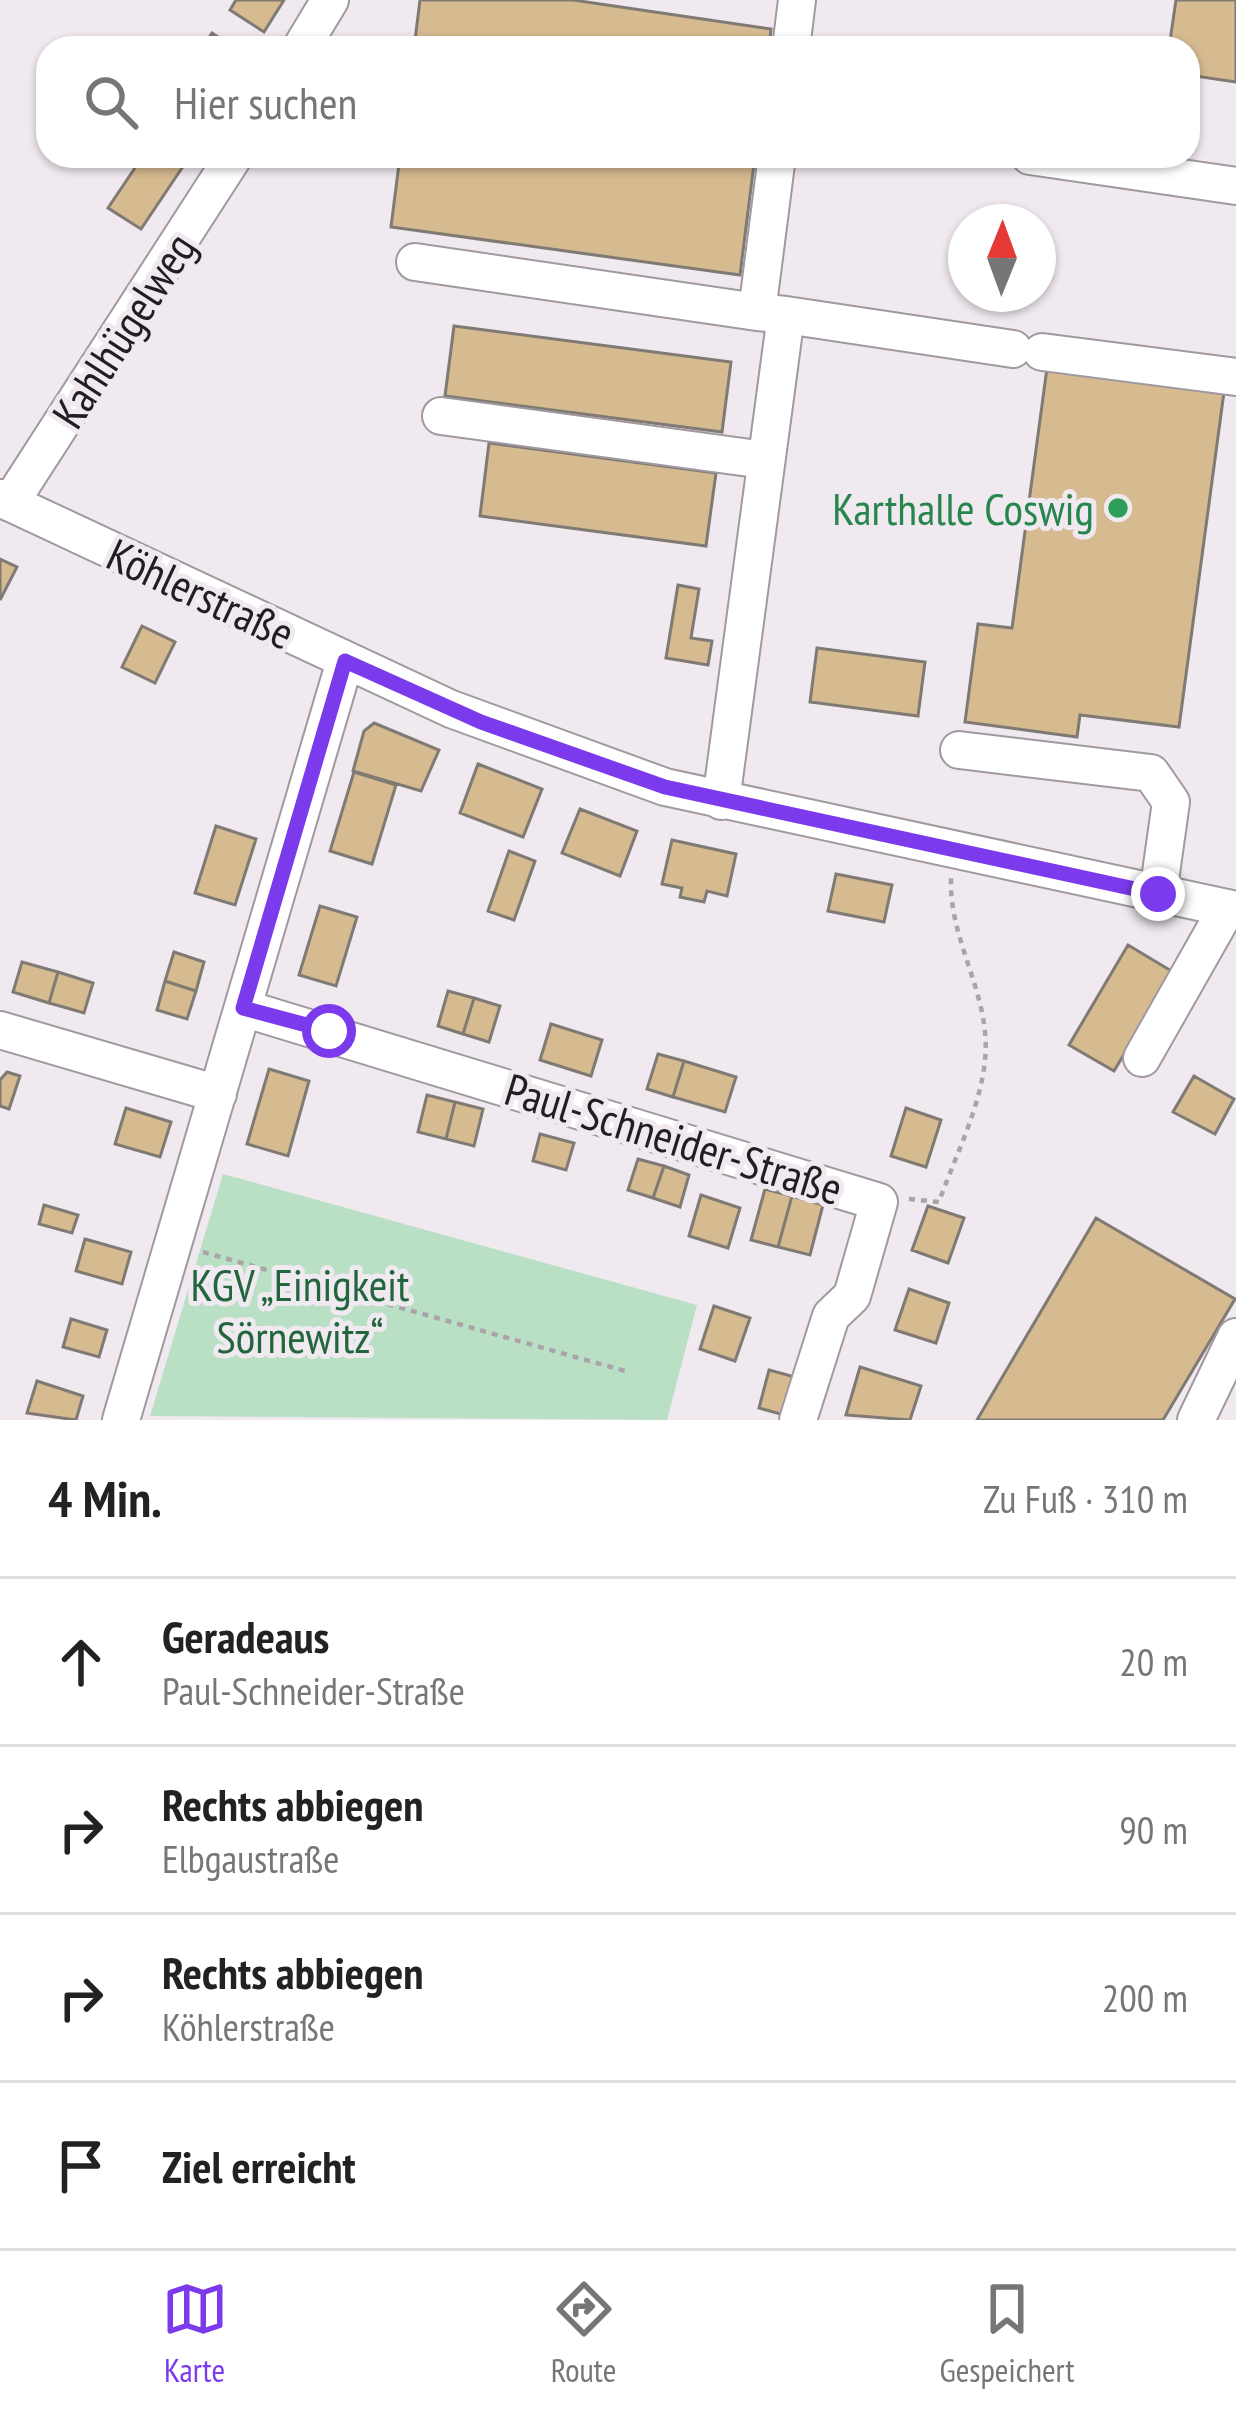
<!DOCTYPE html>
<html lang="de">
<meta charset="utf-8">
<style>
:root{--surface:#fff;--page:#f2f2f2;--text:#222;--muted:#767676;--line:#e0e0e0;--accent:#7c3aed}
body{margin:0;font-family:"PT Sans Narrow",sans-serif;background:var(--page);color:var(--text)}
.compass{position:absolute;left:948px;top:204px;width:108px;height:108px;border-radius:50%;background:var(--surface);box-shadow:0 3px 9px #0004;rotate:1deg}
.stop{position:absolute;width:36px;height:36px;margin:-27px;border:9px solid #7c3aed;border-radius:50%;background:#fff}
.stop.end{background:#7c3aed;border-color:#fff;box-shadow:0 3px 12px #0008}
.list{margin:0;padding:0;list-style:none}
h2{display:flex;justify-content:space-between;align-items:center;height:156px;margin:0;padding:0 48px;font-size:51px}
h2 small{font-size:39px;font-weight:400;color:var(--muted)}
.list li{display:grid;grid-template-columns:78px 1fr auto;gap:36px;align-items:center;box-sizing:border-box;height:168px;padding:0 48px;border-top:3px solid var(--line)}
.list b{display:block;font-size:45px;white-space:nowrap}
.list p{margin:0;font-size:39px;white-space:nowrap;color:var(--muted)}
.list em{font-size:39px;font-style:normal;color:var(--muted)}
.icon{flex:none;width:66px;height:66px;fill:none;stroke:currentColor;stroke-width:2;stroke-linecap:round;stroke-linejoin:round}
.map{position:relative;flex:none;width:1236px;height:1420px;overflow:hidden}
.search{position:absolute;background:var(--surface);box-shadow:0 3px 9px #0004;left:36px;right:36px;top:36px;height:132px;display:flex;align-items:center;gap:30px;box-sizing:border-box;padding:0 42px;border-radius:36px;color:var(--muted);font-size:45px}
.sheet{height:828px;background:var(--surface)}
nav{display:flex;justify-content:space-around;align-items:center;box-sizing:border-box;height:168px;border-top:3px solid var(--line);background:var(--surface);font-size:33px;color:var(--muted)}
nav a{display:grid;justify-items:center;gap:6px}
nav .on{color:var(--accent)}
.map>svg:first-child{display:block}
.green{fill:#b9dfc4}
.building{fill:#d6ba90;stroke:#7f7a73;stroke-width:3}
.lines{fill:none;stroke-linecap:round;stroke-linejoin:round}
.minor-casing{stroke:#a0999f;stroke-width:40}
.path{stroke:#aaa4aa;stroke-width:4.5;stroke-dasharray:6 6;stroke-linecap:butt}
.minor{stroke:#fff;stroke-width:36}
.route{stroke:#7c3aed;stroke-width:15}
.leisure-dot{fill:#2e9e5b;stroke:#f0e9f0;stroke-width:4.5}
.labels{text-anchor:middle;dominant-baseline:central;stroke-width:10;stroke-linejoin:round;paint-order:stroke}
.street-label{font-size:45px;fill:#211e21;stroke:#f0e9f0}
.leisure-label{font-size:45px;fill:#27864d;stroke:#f0e9f0;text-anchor:end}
.park-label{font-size:45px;fill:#22663e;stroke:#f0e9f0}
</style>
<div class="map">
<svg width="1236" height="1420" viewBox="0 0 1236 1420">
<rect width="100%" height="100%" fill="#f0e9f0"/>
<path class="green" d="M 223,1174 L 697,1305 L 667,1420 L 150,1416 Z"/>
<path class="building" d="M 236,0 L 284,0 L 264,32 L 230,10 Z
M 420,0 L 573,0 L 771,29 L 769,48 L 414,48 Z
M 1176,0 L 1236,0 L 1236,82 L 1188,75 L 1188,48 L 1169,48 Z
M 212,33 L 235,48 L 202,48 Z
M 143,156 L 177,156 L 186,162 L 141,229 L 108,208 Z
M 400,156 L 755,156 L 740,275 L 391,227 Z
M 454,326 L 731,362 L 722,432 L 445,396 Z
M 1047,368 L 1224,392 L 1179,727 L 1080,715 L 1077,737 L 965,722 L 978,624 L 1012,628 Z
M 489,443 L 716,473 L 706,546 L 480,516 Z
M 0,559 L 17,567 L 0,600 Z
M 678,585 L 699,589 L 691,638 L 712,641 L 708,665 L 666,658 Z
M 142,626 L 175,642 L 155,683 L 122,667 Z
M 817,648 L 925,662 L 918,716 L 810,702 Z
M 374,723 L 439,750 L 421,791 L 353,771 L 364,731 Z
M 478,764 L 542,789 L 523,837 L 460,813 Z
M 354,772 L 396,785 L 372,864 L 330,851 Z
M 580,809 L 637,831 L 620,876 L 562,853 Z
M 216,826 L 256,839 L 235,905 L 195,893 Z
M 672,840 L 736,854 L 727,896 L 707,891 L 704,902 L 680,897 L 682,888 L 662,884 Z
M 509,851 L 535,861 L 514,920 L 488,911 Z
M 836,874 L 892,885 L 884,922 L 828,911 Z
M 320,906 L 357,917 L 336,986 L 299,975 Z
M 1128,945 L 1173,972 L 1114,1071 L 1069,1045 Z
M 174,952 L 204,962 L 196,991 L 165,981 Z
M 22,962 L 58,972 L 49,1003 L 13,992 Z
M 58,972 L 93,983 L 84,1013 L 49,1003 Z
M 165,981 L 196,991 L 187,1019 L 157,1010 Z
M 448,991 L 474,998 L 463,1034 L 438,1026 Z
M 474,998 L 500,1006 L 489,1042 L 463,1034 Z
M 551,1024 L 602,1040 L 591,1076 L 540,1060 Z
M 658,1054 L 684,1061 L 673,1097 L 647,1089 Z
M 684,1061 L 736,1077 L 725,1112 L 673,1097 Z
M 269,1069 L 309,1081 L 288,1156 L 247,1144 Z
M 7,1072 L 20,1076 L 9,1109 L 0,1106 L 0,1080 Z
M 1194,1076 L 1234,1099 L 1215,1134 L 1173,1112 Z
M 427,1095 L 455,1102 L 446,1139 L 418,1132 Z
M 455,1102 L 483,1109 L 474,1146 L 446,1139 Z
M 126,1108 L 171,1122 L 160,1157 L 115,1144 Z
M 906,1108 L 941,1120 L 926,1167 L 891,1156 Z
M 540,1134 L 574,1143 L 566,1170 L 533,1161 Z
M 638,1159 L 664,1166 L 653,1198 L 628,1190 Z
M 664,1166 L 689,1175 L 680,1207 L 653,1198 Z
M 765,1189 L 792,1196 L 778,1247 L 751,1240 Z
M 701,1195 L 740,1208 L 728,1248 L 689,1236 Z
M 792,1196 L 823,1205 L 810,1255 L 778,1247 Z
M 44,1205 L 78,1215 L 72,1233 L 39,1224 Z
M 928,1206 L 964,1218 L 948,1263 L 912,1250 Z
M 1096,1218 L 1235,1299 L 1163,1420 L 977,1420 Z
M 85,1239 L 131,1252 L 122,1284 L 76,1271 Z
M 909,1289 L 949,1303 L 936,1343 L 895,1330 Z
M 714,1306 L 750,1318 L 735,1361 L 700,1349 Z
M 71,1319 L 107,1330 L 99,1357 L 63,1347 Z
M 860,1367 L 921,1386 L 910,1420 L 846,1415 Z
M 769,1370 L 795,1377 L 784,1415 L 759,1408 Z
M 37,1381 L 83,1396 L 76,1420 L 27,1413 Z"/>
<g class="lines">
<defs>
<path id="minor" d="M 301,48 L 330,0
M 791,48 L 797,0
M 1030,156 L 1236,186
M 415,262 L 757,312
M 786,315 L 1013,349
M 1042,352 L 1236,377
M 441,416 L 764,460
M 0,498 L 451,709 L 665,787 L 1236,910
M 10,503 L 234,156
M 959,750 L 1151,773 L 1171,802 L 1158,894
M 721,801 L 786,315 L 757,312 L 777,156
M 243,1008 L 879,1202 L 852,1296 L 831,1316 L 798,1420
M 0,1030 L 218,1094
M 1142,1058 L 1227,908
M 121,1420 L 345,661
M 1196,1420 L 1236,1337"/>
</defs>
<use href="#minor" class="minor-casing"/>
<path class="path" d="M 909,1199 L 939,1202 C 957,1150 991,1089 985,1032 C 980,980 949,932 951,878
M 203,1252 L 625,1371"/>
<use href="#minor" class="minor"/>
</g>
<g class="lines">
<path class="route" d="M 329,1031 L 243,1008 L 345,661 L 481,722 L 665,787 L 1158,894"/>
</g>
<circle class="leisure-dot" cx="1118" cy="508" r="12"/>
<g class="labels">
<g class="street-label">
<text transform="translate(123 330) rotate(-57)">Kahlhügelweg</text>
<text transform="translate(201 593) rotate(25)">Köhlerstraße</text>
<text transform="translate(674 1138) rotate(17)">Paul-Schneider-Straße</text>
</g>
<g class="leisure-label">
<text x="1094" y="508">Karthalle Coswig</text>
</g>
<g class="park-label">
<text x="300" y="1284">KGV „Einigkeit<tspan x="300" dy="52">Sörnewitz“</tspan></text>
</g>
</g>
</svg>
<svg class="compass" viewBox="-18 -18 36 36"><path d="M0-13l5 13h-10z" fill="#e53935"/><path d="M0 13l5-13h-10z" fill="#767676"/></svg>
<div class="stop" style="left:329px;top:1031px"></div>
<div class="stop end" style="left:1158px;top:894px"></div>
<div class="search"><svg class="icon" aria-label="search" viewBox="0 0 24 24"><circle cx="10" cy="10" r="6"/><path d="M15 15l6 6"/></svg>Hier suchen</div>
</div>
<section class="sheet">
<h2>4 Min.<small>Zu Fuß · 310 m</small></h2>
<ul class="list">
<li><svg class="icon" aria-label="ahead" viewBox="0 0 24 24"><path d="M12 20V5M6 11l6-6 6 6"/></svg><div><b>Geradeaus</b><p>Paul-Schneider-Straße</p></div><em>20 m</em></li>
<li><svg class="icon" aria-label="right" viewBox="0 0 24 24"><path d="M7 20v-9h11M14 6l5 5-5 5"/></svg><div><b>Rechts abbiegen</b><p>Elbgaustraße</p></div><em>90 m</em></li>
<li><svg class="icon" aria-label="right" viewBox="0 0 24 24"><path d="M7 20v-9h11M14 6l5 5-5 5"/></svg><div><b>Rechts abbiegen</b><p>Köhlerstraße</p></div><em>200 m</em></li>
<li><svg class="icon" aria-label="arrive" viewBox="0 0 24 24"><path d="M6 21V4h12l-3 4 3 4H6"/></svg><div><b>Ziel erreicht</b></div></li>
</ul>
</section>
<nav>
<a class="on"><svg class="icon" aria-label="map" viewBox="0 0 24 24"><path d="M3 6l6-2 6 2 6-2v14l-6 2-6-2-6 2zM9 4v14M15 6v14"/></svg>Karte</a>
<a><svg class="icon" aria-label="directions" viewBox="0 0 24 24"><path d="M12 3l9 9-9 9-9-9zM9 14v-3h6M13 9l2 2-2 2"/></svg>Route</a>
<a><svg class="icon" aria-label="saved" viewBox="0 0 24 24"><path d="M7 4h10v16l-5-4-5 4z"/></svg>Gespeichert</a>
</nav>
